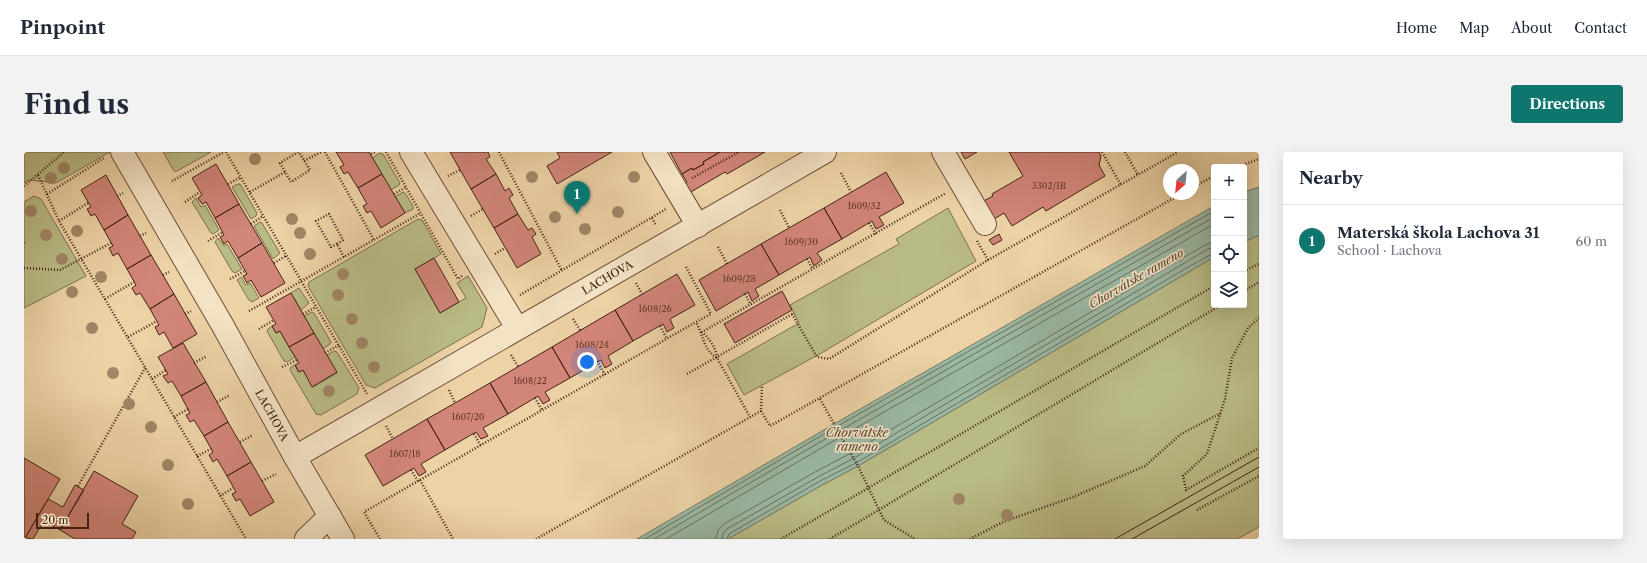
<!DOCTYPE html>
<meta charset="utf-8">
<style>
:root{--surface:#fff;--page:#f2f2f3;--text:#1f2937;--muted:#747a83;--line:#e0e1e3;--accent:#0f766e}
body{margin:0;font-family:"Libre Caslon Text",serif;background:var(--page);color:var(--text)}
.controls{position:absolute;right:12px;top:12px;display:grid;overflow:hidden;border-radius:4px;box-shadow:0 4px 16px #0002}
.controls button{width:36px;height:36px;display:grid;place-items:center;padding:0;border:0;border-bottom:1px solid var(--line);background:var(--surface);color:var(--text);font:20px sans-serif}
.compass{position:absolute;left:1139px;top:12px;width:36px;height:36px;border-radius:50%;background:var(--surface);box-shadow:0 4px 16px #0002;rotate:207deg}
.scale{position:absolute;left:12px;bottom:10px;width:53px;box-sizing:border-box;padding-left:4px;border:2px solid #452216;border-top:0;font-size:11px;line-height:14px;white-space:nowrap;color:#452216;-webkit-text-stroke:3px #f3e2c4;paint-order:stroke}
.you{position:absolute;left:563px;top:210px;width:14px;height:14px;margin:-10px;border:3px solid #fff;border-radius:50%;background:#1a73e8;box-shadow:0 0 0 6px #1a73e833}
.badge{display:grid;place-items:center;width:26px;height:26px;border-radius:50%;background:var(--accent);color:#fff;font-size:13px;font-weight:700}
.pin{position:absolute;translate:-50% -33px;filter:drop-shadow(0 1px 2px #0008)}
.pin::after{content:'';position:absolute;top:21px;width:14px;height:12px;background:inherit;clip-path:polygon(0 0,100% 0,50% 100%)}
.list{margin:0;padding:0;list-style:none}
h2{display:flex;justify-content:space-between;align-items:center;height:52px;margin:0;padding:0 16px;font-size:17px}
h2 small{font-size:13px;font-weight:400;color:var(--muted)}
.list li{display:grid;grid-template-columns:26px 1fr auto;gap:12px;align-items:center;box-sizing:border-box;height:72px;padding:0 16px;border-top:1px solid var(--line)}
.list b{display:block;font-size:15px;white-space:nowrap}
.list p{margin:0;font-size:13px;white-space:nowrap;color:var(--muted)}
.list em{font-size:13px;font-style:normal;color:var(--muted)}
.icon{flex:none;width:22px;height:22px;fill:none;stroke:currentColor;stroke-width:2;stroke-linecap:round;stroke-linejoin:round}
.map{position:relative;flex:none;width:1235px;height:387px;overflow:hidden;border-radius:4px}
header{display:flex;align-items:center;gap:24px;box-sizing:border-box;height:56px;padding:0 20px;background:var(--surface);border-bottom:1px solid var(--line)}
header strong{font-size:19px}
nav{display:flex;gap:22px;margin-inline-start:auto;font-size:14px}
.intro{display:flex;align-items:center;justify-content:space-between;box-sizing:border-box;height:96px;padding:0 24px}
h1{margin:0;font-size:28px}
.button{padding:10px 18px;border-radius:4px;background:var(--accent);color:#fff;font-size:14px;font-weight:700}
main{display:flex;gap:24px;padding:0 24px}
aside{flex:1;background:var(--surface);border-radius:4px;box-shadow:0 4px 16px #0002}
.map>svg:first-child{display:block}
.green{fill:#b9bb85;stroke:#7f6e4e}
.water{fill:#99b8a3;stroke:#777c6b}
.lines{fill:none;stroke-linecap:round;stroke-linejoin:round}
.shore{stroke:#6f6d5c;stroke-width:1}
.building{fill:#d28579;stroke:#452216}
.minor-casing{stroke:#6f4e3a;stroke-width:24}
.path{stroke:#452216;stroke-width:2.5;stroke-dasharray:1 2;stroke-linecap:butt}
.minor{stroke:#f3e2c4;stroke-width:22}
.tram{stroke:#452216;stroke-width:1}
.tree{fill:#a08666}
.labels{text-anchor:middle;dominant-baseline:central;stroke-width:3.5;stroke-linejoin:round;paint-order:stroke}
.number-label{font-size:9px;fill:#683b2f}
.street-label{font-size:11px;fill:#452216;stroke:#f3e2c4}
.water-label{font-size:12px;font-style:italic;fill:#5a4839;stroke:#f3e2c4}
</style>
<header>
<strong>Pinpoint</strong>
<nav><a>Home</a><a>Map</a><a>About</a><a>Contact</a></nav>
</header>
<div class="intro"><h1>Find us</h1><a class="button">Directions</a></div>
<main>
<div class="map">
<svg width="1235" height="387" viewBox="0 0 1235 387">
<rect width="100%" height="100%" fill="#ecd2a5"/>
<filter id="stains"><feTurbulence type="fractalNoise" baseFrequency=".005" numOctaves="4"/><feColorMatrix values="0 0 0 0 .2 0 0 0 0 .09 0 0 0 0 .02 0 0 0 .5 -.17"/></filter>
<radialGradient id="worn" r=".72"><stop offset=".6" stop-color="#630" stop-opacity="0"/><stop offset="1" stop-color="#630" stop-opacity=".3"/></radialGradient>
<path class="green" d="M 0,0 L 86,0 L 32,31 L 5,28 L 0,31 Z
M 139,0 L 187,0 L 153,19 L 150,19 Z
M 356,1 L 359,2 L 376,31 L 375,33 L 367,38 L 348,6 Z
M 214,32 L 216,32 L 233,61 L 232,64 L 227,67 L 208,35 Z
M 379,40 L 381,41 L 389,54 L 389,57 L 381,61 L 371,45 Z
M 10,44 L 17,47 L 62,124 L 0,156 L 0,50 Z
M 172,46 L 177,55 L 181,53 L 195,78 L 189,82 L 187,81 L 168,50 Z
M 924,56 L 952,109 L 794,203 L 720,243 L 703,212 L 775,171 L 766,153 L 875,92 L 872,87 Z
M 394,67 L 398,68 L 417,102 L 391,117 L 416,161 L 442,146 L 433,131 L 444,124 L 463,156 L 458,175 L 351,236 L 342,233 L 284,134 L 285,130 Z
M 236,70 L 238,71 L 256,101 L 249,107 L 230,74 Z
M 1235,83 L 1235,375 L 1213,387 L 704,387 L 798,333 L 834,314 L 1190,105 L 1190,153 L 1220,153 L 1220,90 Z
M 194,86 L 200,94 L 203,92 L 218,117 L 211,121 L 208,119 L 191,90 Z
M 217,125 L 222,133 L 226,131 L 235,146 L 228,150 L 225,148 L 213,128 Z
M 275,136 L 285,151 L 277,158 L 267,141 Z
M 288,160 L 290,161 L 307,190 L 306,192 L 299,197 L 280,164 Z
M 248,174 L 252,181 L 256,179 L 271,205 L 263,210 L 260,209 L 243,179 L 244,177 Z
M 310,199 L 313,200 L 335,236 L 333,242 L 297,263 L 292,262 L 266,218 L 267,215 L 271,213 L 274,220 L 279,218 L 289,235 L 313,221 L 303,203 Z"/>
<path class="water" d="M 1235,35 L 1235,83 L 1220,90 L 1220,40 Z
M 1190,54 L 1190,105 L 834,314 L 798,333 L 704,387 L 613,387 L 810,272 Z"/>
<g class="lines">
<path class="shore" d="M 621,387 L 812,275 L 1190,59
M 630,387 L 815,279 L 1190,65
M 642,387 L 818,284 L 1190,72
M 692,387 L 694,378 L 700,372 L 791,320 L 827,301 L 1181,93 L 1190,90
M 698,387 L 699,381 L 703,377 L 794,325 L 830,306 L 1164,109 L 1184,97 L 1190,96
M 703,387 L 705,382 L 796,329 L 832,311 L 1166,114 L 1190,101"/>
</g>
<path class="building" d="M 312,0 L 345,0 L 358,22 L 334,36 L 324,20 L 320,22 L 316,15 L 320,13 Z
M 426,0 L 464,0 L 466,5 L 462,7 L 472,22 L 447,37 Z
M 533,0 L 588,0 L 533,32 L 523,14 L 536,6 Z
M 646,0 L 696,0 L 679,10 L 680,12 L 669,18 L 668,16 L 658,22 Z
M 696,0 L 741,0 L 703,22 L 701,20 L 665,41 L 661,32 L 663,30 L 658,22 L 668,16 L 669,18 L 680,12 L 679,10 Z
M 937,0 L 953,0 L 941,7 Z
M 985,0 L 1075,0 L 1077,4 L 1075,13 L 1081,24 L 1022,59 L 1019,55 L 988,74 L 980,61 L 967,69 L 956,51 L 969,44 L 968,42 L 999,24 Z
M 192,12 L 215,52 L 191,66 L 182,50 L 178,52 L 174,46 L 178,43 L 168,26 Z
M 862,20 L 880,51 L 855,65 L 860,73 L 852,77 L 848,69 L 818,87 L 800,56 Z
M 358,22 L 381,61 L 357,76 L 347,59 L 343,61 L 339,54 L 343,52 L 334,36 Z
M 472,22 L 481,39 L 485,36 L 489,43 L 485,46 L 494,62 L 470,76 L 447,37 Z
M 82,23 L 104,63 L 80,78 L 71,62 L 67,64 L 63,57 L 67,55 L 57,38 Z
M 215,52 L 238,91 L 214,106 L 204,89 L 200,92 L 196,85 L 200,83 L 191,66 Z
M 800,56 L 818,87 L 793,101 L 798,108 L 790,114 L 786,105 L 755,123 L 737,92 Z
M 494,62 L 504,78 L 508,76 L 512,82 L 508,85 L 517,102 L 493,116 L 470,76 Z
M 104,63 L 127,103 L 103,117 L 94,101 L 89,104 L 85,96 L 89,94 L 80,78 Z
M 975,82 L 978,88 L 969,93 L 965,88 Z
M 238,91 L 261,131 L 237,145 L 227,128 L 223,131 L 219,124 L 223,122 L 214,106 Z
M 737,92 L 755,123 L 731,137 L 735,144 L 728,149 L 724,140 L 692,159 L 675,128 Z
M 127,103 L 150,142 L 126,157 L 116,141 L 112,143 L 108,136 L 112,133 L 103,117 Z
M 410,106 L 435,150 L 416,161 L 391,117 Z
M 653,122 L 671,153 L 646,167 L 650,176 L 643,180 L 639,172 L 609,189 L 591,158 Z
M 758,139 L 768,158 L 711,191 L 700,172 Z
M 267,141 L 290,181 L 265,195 L 256,179 L 252,181 L 248,174 L 252,172 L 242,155 Z
M 150,142 L 173,182 L 149,196 L 140,180 L 135,183 L 131,175 L 135,173 L 126,157 Z
M 591,158 L 609,189 L 584,204 L 588,212 L 581,216 L 577,208 L 546,226 L 528,195 Z
M 290,181 L 313,220 L 288,235 L 279,218 L 275,220 L 271,213 L 275,211 L 265,195 Z
M 159,191 L 182,230 L 157,244 L 148,229 L 144,231 L 139,224 L 144,222 L 134,205 Z
M 528,195 L 546,226 L 521,240 L 526,248 L 519,252 L 514,244 L 484,262 L 466,231 Z
M 182,230 L 204,270 L 180,284 L 170,268 L 166,270 L 162,263 L 166,261 L 157,244 Z
M 466,231 L 484,262 L 459,276 L 464,284 L 457,287 L 452,280 L 421,298 L 403,267 Z
M 403,267 L 421,298 L 397,312 L 402,320 L 395,324 L 390,316 L 359,334 L 341,303 Z
M 204,270 L 227,310 L 203,324 L 193,307 L 189,310 L 185,303 L 189,300 L 180,284 Z
M 0,306 L 36,327 L 1,386 L 0,385 Z
M 227,310 L 250,350 L 226,364 L 216,347 L 212,349 L 208,342 L 212,340 L 203,324 Z
M 70,319 L 114,344 L 98,372 L 112,380 L 108,387 L 51,387 L 36,378 Z
M 51,333 L 60,338 L 36,378 L 20,369 L 9,387 L 1,386 L 24,347 L 39,355 Z"/>
<g class="lines">
<defs>
<g id="minor">
<path id="s1" d="M 98,0 L 199,174 L 271,305 L 801,0"/>
<path d="M 387,0 L 493,176"/>
<path d="M 630,0 L 674,74"/>
<path d="M 919,0 L 961,72"/>
<path d="M 271,305 L 319,387"/>
<path d="M 282,387 L 306,364"/>
</g>
</defs>
<use href="#minor" class="minor-casing"/>
<path class="path" d="M 202,0 L 343,242
M 274,0 L 256,11 L 267,30 L 286,18 L 275,0
M 301,0 L 350,88
M 362,0 L 434,127 L 439,123
M 475,0 L 538,119
M 1078,0 L 1097,33
M 1101,0 L 1114,23
M 347,2 L 351,0
M 280,9 L 297,0
M 1213,15 L 1235,7
M 817,21 L 827,40
M 14,23 L 35,69 L 222,387
M 424,24 L 436,18
M 668,26 L 715,0
M 148,29 L 200,0
M 204,32 L 217,25
M 0,34 L 40,0
M 1169,35 L 1190,24
M 226,40 L 261,20
M 23,42 L 80,6
M 370,42 L 382,35
M 93,44 L 99,41
M 161,50 L 176,40
M 756,58 L 765,76
M 447,64 L 459,57
M 628,66 L 632,74
M 35,69 L 64,51
M 845,71 L 852,82
M 227,72 L 239,64
M 116,84 L 122,81
M 184,89 L 199,80
M 953,89 L 964,108
M 0,91 L 1,89
M 313,92 L 307,95 L 292,69 L 305,62 L 319,88 L 313,92 L 320,105
M 694,95 L 703,112
M 471,102 L 481,96
M 783,107 L 789,117
M 250,111 L 262,104
M 662,115 L 687,162 L 672,170 C 679,182 679,198 693,206 L 726,265
M 0,116 L 36,118 L 87,91
M 1220,119 L 1235,112
M 139,123 L 145,120
M 206,127 L 221,119
M 612,131 L 618,142
M 1220,139 L 1235,130
M 721,142 L 727,153
M 496,143 L 642,57
M 81,147 L 110,130
M 225,159 L 397,61
M 161,162 L 167,159
M 279,162 L 292,155
M 768,162 L 793,205 L 805,207 L 964,108 L 1154,0
M 1235,166 L 1224,176 L 1208,206 L 1201,247 L 1183,302 L 1159,324 L 1162,338 L 1235,296
M 549,167 L 556,178
M 636,174 L 643,187
M 235,177 L 250,168
M 104,185 L 133,169
M 301,201 L 315,193
M 487,203 L 494,214
M 693,206 C 692,196 686,187 678,180 L 922,41
M 573,209 L 581,223
M 170,211 L 183,204
M 258,215 L 273,208
M 663,222 L 770,161
M 128,227 L 142,218
M 425,238 L 431,251
M 511,246 L 518,258
M 796,247 L 834,314 L 860,368 L 891,387
M 193,250 L 206,243
M 737,259 L 746,274 L 1157,42
M 150,265 L 164,257
M 362,274 L 369,287
M 450,282 L 457,294
M 216,290 L 229,283
M 173,304 L 187,297
M 387,318 L 394,329
M 396,328 L 429,387
M 238,329 L 252,322
M 54,334 L 121,216
M 196,344 L 209,336
M 1173,358 L 1235,324
M 356,387 L 340,360 L 672,170
M 512,387 L 737,259 L 738,233
M 757,387 L 1190,134
M 806,387 L 1197,153
M 946,387 L 979,370 L 1049,345 L 1121,314 L 1157,282 L 1197,261"/>
<use href="#minor" class="minor"/>
<path class="tram" d="M 1091,387 L 1235,305
M 1108,387 L 1235,315"/>
</g>
<g class="tree">
<circle cx="231" cy="7" r="6"/>
<circle cx="40" cy="16" r="6"/>
<circle cx="508" cy="25" r="6"/>
<circle cx="610" cy="25" r="6"/>
<circle cx="27" cy="26" r="6"/>
<circle cx="7" cy="59" r="6"/>
<circle cx="594" cy="60" r="6"/>
<circle cx="531" cy="65" r="6"/>
<circle cx="268" cy="67" r="6"/>
<circle cx="561" cy="77" r="6"/>
<circle cx="53" cy="79" r="6"/>
<circle cx="276" cy="81" r="6"/>
<circle cx="22" cy="83" r="6"/>
<circle cx="286" cy="102" r="6"/>
<circle cx="38" cy="107" r="6"/>
<circle cx="319" cy="122" r="6"/>
<circle cx="77" cy="125" r="6"/>
<circle cx="48" cy="140" r="6"/>
<circle cx="314" cy="143" r="6"/>
<circle cx="328" cy="167" r="6"/>
<circle cx="68" cy="176" r="6"/>
<circle cx="338" cy="191" r="6"/>
<circle cx="350" cy="215" r="6"/>
<circle cx="89" cy="221" r="6"/>
<circle cx="305" cy="239" r="6"/>
<circle cx="105" cy="252" r="6"/>
<circle cx="127" cy="275" r="6"/>
<circle cx="144" cy="313" r="6"/>
<circle cx="935" cy="347" r="6"/>
<circle cx="164" cy="352" r="6"/>
<circle cx="983" cy="363" r="6"/>
</g>
<g class="labels">
<g class="number-label">
<text x="1025" y="33">3302/1B</text>
<text x="840" y="53">1609/32</text>
<text x="777" y="89">1609/30</text>
<text x="715" y="126">1609/28</text>
<text x="631" y="156">1608/26</text>
<text x="568" y="192">1608/24</text>
<text x="506" y="228">1608/22</text>
<text x="444" y="264">1607/20</text>
<text x="381" y="301">1607/18</text>
</g>
<g class="street-label">
<text stroke="none"><textPath href="#s1" startOffset="711">LACHOVA</textPath></text>
<text stroke="none"><textPath href="#s1" startOffset="303">LACHOVA</textPath></text>
</g>
<g class="water-label">
<text transform="translate(1112 126) rotate(-30)">Chorvátske rameno</text>
<text x="833" y="280">Chorvátske<tspan x="833" dy="14">rameno</tspan></text>
</g>
</g>
<rect width="100%" height="100%" filter="url(#stains)"/>
<rect width="100%" height="100%" fill="url(#worn)"/>
</svg>
<div class="controls">
<button>+</button>
<button>−</button>
<button><svg class="icon" aria-label="locate" viewBox="0 0 24 24"><circle cx="12" cy="12" r="6"/><path d="M12 2v4M12 18v4M2 12h4M18 12h4"/></svg></button>
<button><svg class="icon" aria-label="layers" viewBox="0 0 24 24"><path d="M12 4l9 5-9 5-9-5zM3 14l9 5 9-5"/></svg></button>
</div>
<svg class="compass" viewBox="-18 -18 36 36"><path d="M0-13l5 13h-10z" fill="#e53935"/><path d="M0 13l5-13h-10z" fill="#747a83"/></svg>
<div class="scale">20 m</div>
<div class="you"></div>
<div class="pin badge" style="left:553px;top:62px">1</div>
</div>
<aside>
<h2>Nearby<small></small></h2>
<ul class="list">
<li><span class="badge">1</span><div><b>Materská škola Lachova 31</b><p>School · Lachova</p></div><em>60 m</em></li>
</ul>
</aside>
</main>
